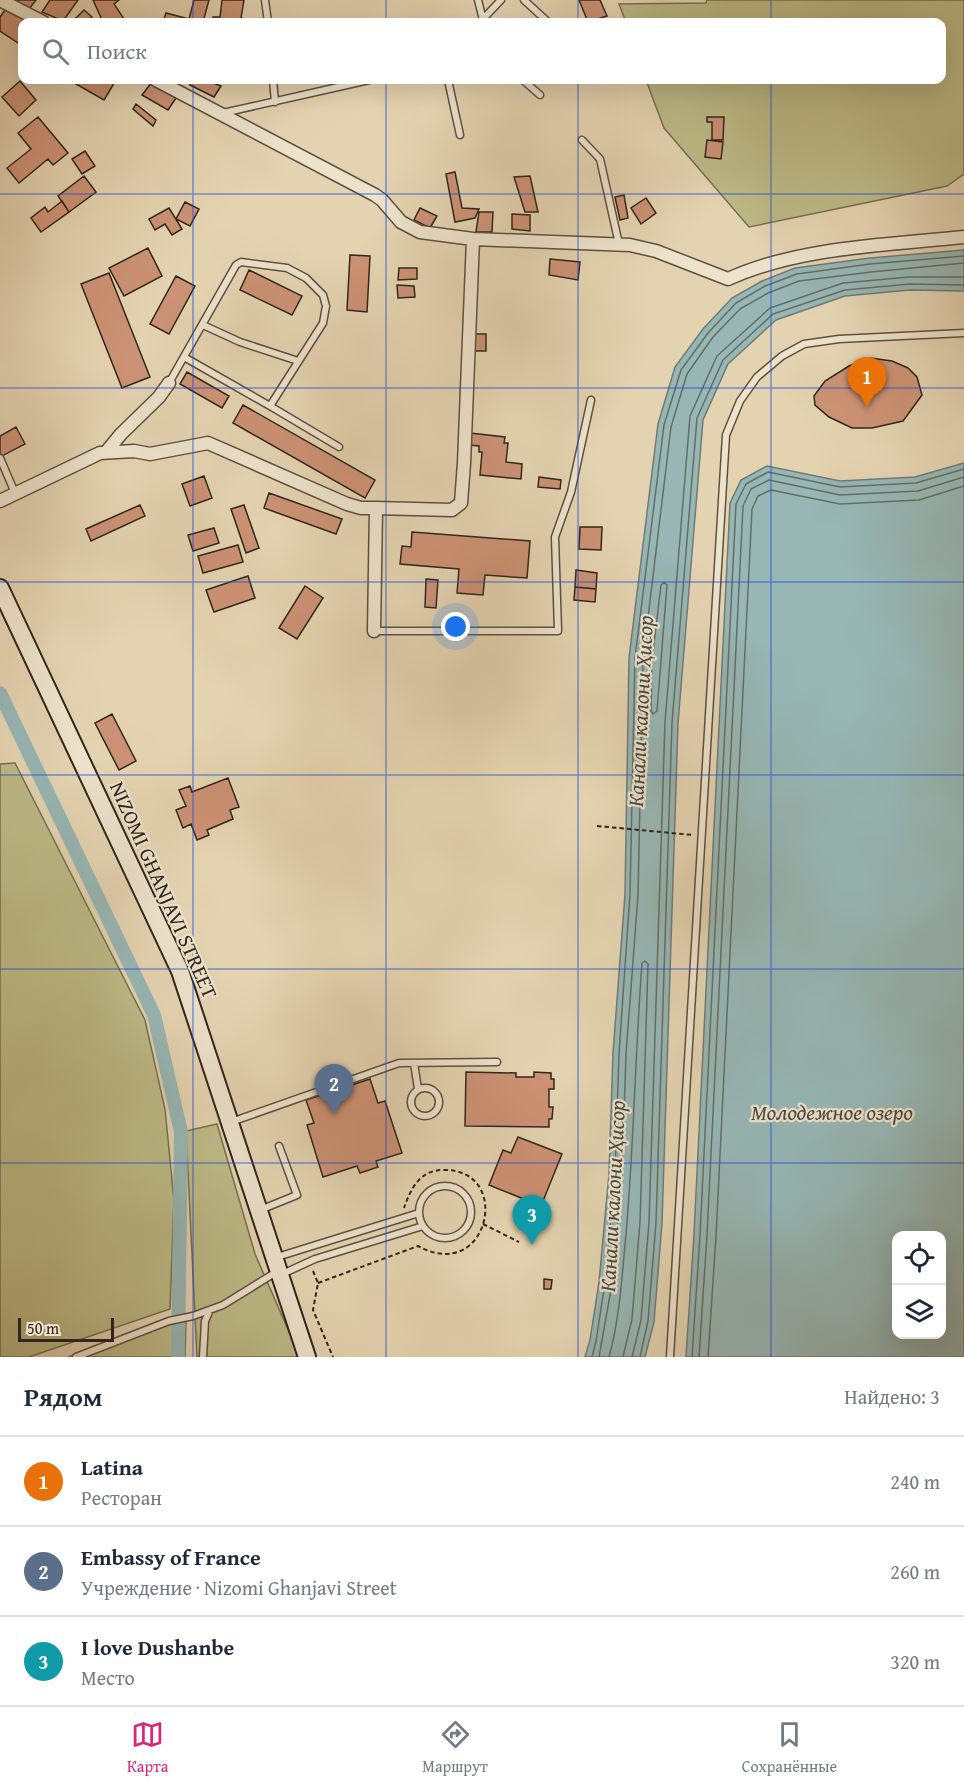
<!DOCTYPE html>
<html lang="ru">
<meta charset="utf-8">
<style>
:root{--surface:#fff;--page:#f6f6f7;--text:#1f2937;--muted:#747a83;--line:#e0e1e3;--accent:#db2777}
body{margin:0;font-family:"Gentium Book Plus",serif;background:var(--page);color:var(--text)}
.controls{position:absolute;right:18px;bottom:18px;display:grid;overflow:hidden;border-radius:12px;box-shadow:0 6px 24px #0002}
.controls button{width:54px;height:54px;display:grid;place-items:center;padding:0;border:0;border-bottom:2px solid var(--line);background:var(--surface);color:var(--text);font:30px sans-serif}
.scale{position:absolute;left:18px;bottom:15px;width:96px;box-sizing:border-box;padding-left:6px;border:3px solid #30261d;border-top:0;font-size:16px;line-height:21px;white-space:nowrap;color:#30261d;-webkit-text-stroke:4px #ede2cc;paint-order:stroke}
.you{position:absolute;left:456px;top:627px;width:21px;height:21px;margin:-15px;border:4px solid #fff;border-radius:50%;background:#1a73e8;box-shadow:0 0 0 9px #1a73e833}
.badge{display:grid;place-items:center;width:39px;height:39px;border-radius:50%;background:var(--accent);color:#fff;font-size:20px;font-weight:700}
.pin{position:absolute;translate:-50% -50px;filter:drop-shadow(0 2px 3px #0008)}
.pin::after{content:'';position:absolute;top:32px;width:21px;height:18px;background:inherit;clip-path:polygon(0 0,100% 0,50% 100%)}
.list{margin:0;padding:0;list-style:none}
h2{display:flex;justify-content:space-between;align-items:center;height:78px;margin:0;padding:0 24px;font-size:26px}
h2 small{font-size:20px;font-weight:400;color:var(--muted)}
.list li{display:grid;grid-template-columns:39px 1fr auto;gap:18px;align-items:center;box-sizing:border-box;height:90px;padding:0 24px;border-top:2px solid var(--line)}
.list b{display:block;font-size:22px;white-space:nowrap}
.list p{margin:0;font-size:20px;white-space:nowrap;color:var(--muted)}
.list em{font-size:20px;font-style:normal;color:var(--muted)}
.icon{flex:none;width:33px;height:33px;fill:none;stroke:currentColor;stroke-width:2;stroke-linecap:round;stroke-linejoin:round}
.map{position:relative;flex:none;width:964px;height:1357px;overflow:hidden}
.search{position:absolute;background:var(--surface);box-shadow:0 6px 24px #0002;left:18px;right:18px;top:18px;height:66px;display:flex;align-items:center;gap:15px;box-sizing:border-box;padding:0 21px;border-radius:12px;color:var(--muted);font-size:22px}
.sheet{height:348px;background:var(--surface)}
nav{display:flex;justify-content:space-around;align-items:center;box-sizing:border-box;height:84px;border-top:2px solid var(--line);background:var(--surface);font-size:16px;color:var(--muted)}
nav a{display:grid;justify-items:center;gap:3px}
nav .on{color:var(--accent)}
.map>svg:first-child{display:block}
.green{fill:#bcba87;stroke:#767052;stroke-width:1.5}
.water{fill:#97b6b4;stroke:#6e7c78;stroke-width:1.5;fill-rule:evenodd}
.lines{fill:none;stroke-linecap:round;stroke-linejoin:round}
.shore{stroke:#646e68;stroke-width:1.5}
.canal{stroke:#97b6b4;stroke-width:14}
.building{fill:#cc9275;stroke:#30261d;stroke-width:1.5}
.lane-casing{stroke:#5d5142;stroke-width:9}
.street-casing{stroke:#5d5142;stroke-width:15}
.secondary-casing{stroke:#30261d;stroke-width:20}
.path{stroke:#30261d;stroke-width:2;stroke-dasharray:4.5 3;stroke-linecap:butt}
.lane{stroke:#ede2cc;stroke-width:6}
.street{stroke:#ede2cc;stroke-width:12}
.secondary{stroke:#ede2cc;stroke-width:16}
.grid{fill:none;stroke:#1d4ed8;stroke-width:1.5;stroke-opacity:0.55}
.labels{text-anchor:middle;dominant-baseline:central;stroke-width:4.5;stroke-linejoin:round;paint-order:stroke}
.street-label{font-size:21px;fill:#30261d;stroke:#ede2cc}
.water-label{font-size:22px;font-style:italic;fill:#4a4a43;stroke:#ede2cc}
</style>
<div class="map">
<svg width="964" height="1357" viewBox="0 0 964 1357">
<rect width="100%" height="100%" fill="#e4d3b1"/>
<filter id="stains"><feTurbulence type="fractalNoise" baseFrequency=".00333" numOctaves="4"/><feColorMatrix values="0 0 0 0 .2 0 0 0 0 .09 0 0 0 0 .02 0 0 0 .5 -.17"/></filter>
<radialGradient id="worn" r=".72"><stop offset=".6" stop-color="#630" stop-opacity="0"/><stop offset="1" stop-color="#630" stop-opacity=".3"/></radialGradient>
<path class="green" d="M 707,0 L 964,0 L 964,174 L 947,186 L 749,227 L 664,128 L 646,80 L 942,80 L 942,22 L 626,22 L 619,4 L 706,3 Z
M 15,763 L 145,1020 L 165,1109 L 174,1200 L 170,1309 L 29,1357 L 0,1357 L 0,764 Z
M 217,1124 L 255,1254 L 300,1357 L 197,1357 L 186,1131 Z
M 186,1320 L 185,1357 L 68,1357 L 177,1322 Z"/>
<path class="water" d="M 964,250 L 964,291 L 910,290 L 845,296 L 776,320 L 728,364 L 703,420 L 678,723 L 662,1223 L 654,1322 L 645,1357 L 585,1357 L 590,1340 L 599,1282 L 609,1174 L 613,1053 L 625,894 L 629,658 L 658,424 L 675,367 L 703,329 L 732,298 L 762,281 L 795,268 L 870,258 Z
M 964,463 L 964,1357 L 686,1357 L 694,1234 L 730,503 L 741,480 L 767,466 L 840,481 L 915,477 ZM 896,1236 L 942,1236 L 942,1334 L 896,1334 Z"/>
<g class="lines">
<path class="shore" d="M 664,582 L 667,585 L 657,711 L 653,714 L 651,711 L 652,660 L 661,585 Z
M 592,1357 L 596,1341 L 605,1283 L 615,1174 L 619,1054 L 630,894 L 635,658 L 664,425 L 681,370 L 708,333 L 736,303 L 765,286 L 797,274 L 870,264 L 964,256
M 599,1357 L 612,1284 L 622,1175 L 626,1054 L 638,895 L 643,659 L 671,427 L 687,374 L 713,337 L 740,309 L 768,293 L 799,281 L 871,272 L 964,263
M 609,1357 C 620,1317 622,1275 626,1234 C 634,1144 635,1054 642,963 L 645,961 L 648,964 L 640,1222 L 632,1319 L 623,1357
M 632,1357 L 641,1320 L 649,1222 L 665,722 L 690,416 L 717,356 L 770,308 L 843,283 L 909,277 L 964,277
M 640,1357 L 648,1321 L 656,1223 L 672,723 L 697,418 L 723,360 L 773,314 L 845,290 L 910,284 L 964,285
M 692,1357 L 700,1235 L 736,504 L 746,484 L 768,472 L 840,487 L 916,483 L 964,469
M 699,1357 L 707,1235 L 743,506 L 751,489 L 769,480 L 840,495 L 918,491 L 964,477
M 708,1357 L 716,1236 L 752,509 L 758,496 L 771,490 L 840,504 L 919,500 L 964,486"/>
<path class="canal" d="M 0,693 L 154,1015 L 181,1132 L 178,1357"/>
</g>
<path class="building" d="M 14,0 L 36,0 L 29,9 Z
M 50,0 L 78,0 L 63,21 L 42,12 Z
M 93,0 L 119,0 L 114,4 L 126,22 L 103,22 Z
M 194,0 L 209,0 L 203,22 L 163,22 L 166,13 L 189,19 Z
M 222,0 L 244,0 L 241,18 L 255,22 L 213,22 L 213,17 L 220,17 Z
M 579,0 L 600,0 L 607,16 L 588,22 Z
M 5,10 L 30,22 L 22,22 L 21,45 L 0,31 L 0,17 Z
M 84,10 L 92,17 L 87,22 L 77,22 L 74,20 Z
M 69,80 L 116,80 L 104,100 Z
M 191,80 L 212,80 L 211,82 L 221,86 L 214,97 L 190,85 Z
M 20,81 L 36,100 L 19,116 L 2,97 Z
M 152,82 L 178,95 L 168,110 L 142,95 Z
M 136,104 L 156,120 L 153,126 L 133,109 Z
M 38,117 L 68,153 L 53,165 L 48,159 L 19,183 L 7,168 L 31,149 L 18,133 Z
M 707,117 L 724,117 L 723,140 L 712,140 L 712,122 L 707,122 Z
M 707,140 L 723,142 L 721,159 L 705,157 Z
M 85,151 L 95,166 L 82,174 L 72,159 Z
M 455,172 L 462,208 L 479,209 L 475,218 L 455,222 L 446,174 Z
M 84,176 L 96,192 L 69,212 L 58,196 Z
M 530,176 L 538,212 L 525,212 L 514,177 Z
M 624,195 L 628,218 L 620,220 L 615,197 Z
M 646,198 L 656,213 L 641,224 L 631,208 Z
M 62,201 L 69,212 L 41,232 L 31,218 L 45,207 L 48,212 Z
M 185,202 L 199,209 L 190,226 L 176,219 Z
M 169,208 L 182,229 L 172,235 L 165,224 L 155,230 L 149,219 Z
M 420,208 L 437,216 L 430,228 L 414,220 Z
M 479,212 L 493,212 L 492,232 L 476,232 Z
M 512,214 L 530,215 L 530,231 L 512,229 Z
M 148,248 L 162,276 L 124,296 L 109,268 Z
M 350,255 L 370,256 L 367,312 L 347,310 Z
M 550,259 L 580,262 L 578,280 L 549,275 Z
M 399,268 L 417,268 L 417,279 L 398,280 Z
M 249,270 L 302,296 L 292,315 L 240,290 Z
M 109,273 L 150,377 L 122,388 L 81,284 Z
M 176,276 L 195,286 L 169,334 L 150,324 Z
M 397,285 L 414,286 L 415,297 L 398,298 Z
M 473,334 L 486,334 L 486,351 L 473,351 Z
M 870,358 L 892,361 L 908,368 L 917,377 L 922,395 L 903,421 L 872,428 L 852,428 L 829,417 L 815,405 L 814,396 L 825,381 L 849,366 Z
M 187,372 L 229,396 L 222,408 L 180,384 Z
M 243,405 L 375,480 L 365,498 L 233,423 Z
M 16,427 L 25,444 L 0,457 L 0,436 Z
M 470,433 L 505,437 L 504,443 L 508,443 L 506,462 L 522,464 L 521,479 L 480,475 L 482,452 L 479,452 L 479,446 L 469,445 Z
M 204,476 L 212,498 L 190,506 L 182,484 Z
M 539,477 L 561,480 L 560,489 L 538,487 Z
M 269,493 L 342,519 L 336,534 L 264,508 Z
M 140,505 L 145,516 L 91,541 L 86,529 Z
M 244,505 L 259,548 L 246,553 L 231,509 Z
M 580,527 L 602,527 L 601,550 L 579,549 Z
M 214,528 L 219,543 L 193,551 L 188,535 Z
M 412,532 L 530,541 L 527,578 L 485,575 L 483,595 L 457,593 L 459,569 L 400,564 L 402,546 L 411,547 Z
M 238,545 L 243,562 L 203,573 L 198,556 Z
M 576,570 L 597,573 L 596,589 L 575,587 Z
M 248,576 L 255,598 L 214,612 L 206,590 Z
M 426,579 L 438,580 L 436,608 L 425,607 Z
M 305,586 L 323,598 L 297,639 L 279,628 Z
M 575,587 L 596,589 L 595,602 L 574,600 Z
M 112,714 L 136,761 L 119,770 L 95,723 Z
M 228,778 L 239,807 L 230,810 L 233,819 L 207,830 L 209,835 L 197,840 L 191,824 L 183,828 L 176,810 L 186,806 L 179,790 L 190,786 L 192,792 Z
M 466,1072 L 516,1073 L 516,1077 L 534,1077 L 534,1072 L 551,1073 L 551,1079 L 554,1079 L 554,1089 L 549,1089 L 549,1107 L 553,1107 L 552,1119 L 549,1119 L 549,1127 L 465,1126 Z
M 370,1079 L 378,1103 L 385,1101 L 402,1153 L 376,1161 L 378,1167 L 360,1173 L 357,1166 L 323,1177 L 307,1125 L 314,1123 L 306,1100 Z
M 518,1137 L 562,1154 L 541,1206 L 489,1185 L 503,1150 L 511,1153 Z
M 544,1279 L 552,1280 L 551,1289 L 544,1289 Z"/>
<g class="lines">
<defs>
<path id="lane" d="M 265,0 L 268,22
M 478,0 L 483,20
M 524,0 L 548,22
M 483,19 L 501,0
M 273,80 L 275,102
M 448,80 L 460,135
M 523,80 L 540,95
M 223,113 L 369,80
M 582,140 L 600,159 L 619,244
M 203,325 L 240,342 L 298,361
M 169,383 L 236,265 L 241,262 L 287,268 L 306,278 L 323,295 L 326,306 L 323,323 L 270,406 L 184,357
M 270,406 L 339,447
M 0,458 L 15,493
M 374,631 L 558,631 L 555,537 L 571,492 L 591,400
M 414,1063 L 418,1089
M411 1102a14 14 0 1 1 28 0a14 14 0 1 1-28 0Z
M 231,1122 L 399,1063 L 497,1062
M419 1212a26 26 0 1 1 52 0a26 26 0 1 1-52 0Z
M 260,1210 L 297,1195 L 279,1146
M 277,1257 L 419,1213
M 280,1275 L 315,1259 L 423,1226
M 76,1357 L 169,1321 L 193,1316 L 223,1305 L 278,1271
M 203,1357 L 205,1321 L 210,1310
M 670,1357 L 726,435 L 740,401 L 757,377 L 782,356 L 804,344 L 839,339 L 964,333"/>
<path id="street" d="M 0,0 L 43,22
M 156,80 L 375,195 L 382,200 L 401,222 L 420,232 L 473,239 L 630,245 L 656,251 L 728,279 C 798,247 887,245 964,237
M 107,451 L 121,434 L 159,397 L 169,383
M 0,501 L 100,453 L 134,451 L 150,454 L 208,443 L 347,504 L 361,508 L 376,508 L 374,631
M 376,508 L 452,510 L 461,503 L 464,463 L 473,239"/>
<path id="secondary" d="M 0,588 L 180,971 L 307,1357"/>
</defs>
<use href="#lane" class="lane-casing"/>
<use href="#street" class="street-casing"/>
<use href="#secondary" class="secondary-casing"/>
<path class="path" d="M 597,826 L 693,835
M 483,1224 L 519,1242
M 313,1271 L 318,1283 L 313,1310 L 333,1357
M 318,1283 L 418,1246 C 489,1285 514,1168 443,1170 C 420,1170 411,1188 404,1208"/>
<use href="#lane" class="lane"/>
<use href="#street" class="street"/>
<use href="#secondary" class="secondary"/>
</g>
<path class="grid" d="M 193,0 L 193,22M 386,0 L 386,22M 578,0 L 578,22M 771,0 L 771,22M 193,80 L 193,1357M 386,80 L 386,1357M 578,80 L 578,1357M 771,80 L 771,1357M 0,194 L 964,194M 0,388 L 964,388M 0,582 L 964,582M 0,775 L 964,775M 0,969 L 964,969M 0,1163 L 964,1163"/>
<g class="labels">
<g class="street-label">
<text transform="translate(164 890) rotate(66)">NIZOMI GHANJAVI STREET</text>
</g>
<g class="water-label">
<text transform="translate(640 711) rotate(-87)">Канали калони Ҳисор</text>
<text x="832" y="1112">Молодежное озеро</text>
<text transform="translate(612 1196) rotate(-87)">Канали калони Ҳисор</text>
</g>
</g>
<rect width="100%" height="100%" filter="url(#stains)"/>
<rect width="100%" height="100%" fill="url(#worn)"/>
</svg>
<div class="controls">
<button><svg class="icon" aria-label="locate" viewBox="0 0 24 24"><circle cx="12" cy="12" r="6"/><path d="M12 2v4M12 18v4M2 12h4M18 12h4"/></svg></button>
<button><svg class="icon" aria-label="layers" viewBox="0 0 24 24"><path d="M12 4l9 5-9 5-9-5zM3 14l9 5 9-5"/></svg></button>
</div>
<div class="scale">50 m</div>
<div class="you"></div>
<div class="pin badge" style="left:867px;top:407px;background:#e8710a">1</div>
<div class="pin badge" style="left:334px;top:1114px;background:#5c6f8a">2</div>
<div class="pin badge" style="left:532px;top:1245px;background:#0f9aa8">3</div>
<div class="search"><svg class="icon" aria-label="search" viewBox="0 0 24 24"><circle cx="10" cy="10" r="6"/><path d="M15 15l6 6"/></svg>Поиск</div>
</div>
<section class="sheet">
<h2>Рядом<small>Найдено: 3</small></h2>
<ul class="list">
<li><span class="badge" style="background:#e8710a">1</span><div><b>Latina</b><p>Ресторан</p></div><em>240 m</em></li>
<li><span class="badge" style="background:#5c6f8a">2</span><div><b>Embassy of France</b><p>Учреждение · Nizomi Ghanjavi Street</p></div><em>260 m</em></li>
<li><span class="badge" style="background:#0f9aa8">3</span><div><b>I love Dushanbe</b><p>Место</p></div><em>320 m</em></li>
</ul>
</section>
<nav>
<a class="on"><svg class="icon" aria-label="map" viewBox="0 0 24 24"><path d="M3 6l6-2 6 2 6-2v14l-6 2-6-2-6 2zM9 4v14M15 6v14"/></svg>Карта</a>
<a><svg class="icon" aria-label="directions" viewBox="0 0 24 24"><path d="M12 3l9 9-9 9-9-9zM9 14v-3h6M13 9l2 2-2 2"/></svg>Маршрут</a>
<a><svg class="icon" aria-label="saved" viewBox="0 0 24 24"><path d="M7 4h10v16l-5-4-5 4z"/></svg>Сохранённые</a>
</nav>
